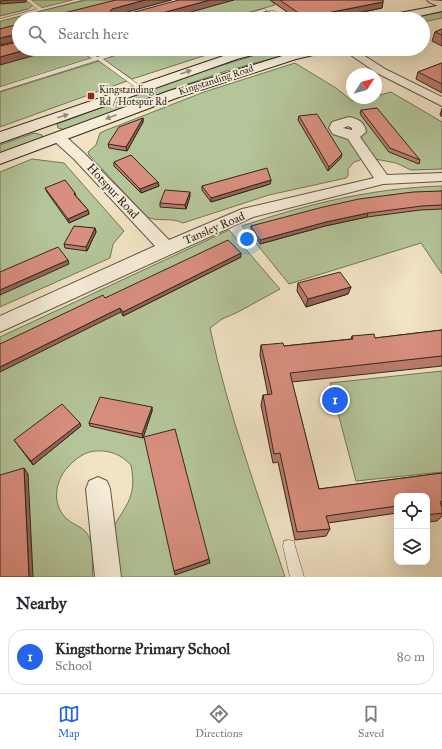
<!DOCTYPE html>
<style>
:root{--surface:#fff;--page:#f7f7f7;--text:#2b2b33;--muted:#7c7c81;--line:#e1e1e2;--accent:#2563eb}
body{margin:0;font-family:"IM FELL Great Primer",serif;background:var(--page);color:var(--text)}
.controls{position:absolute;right:12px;bottom:12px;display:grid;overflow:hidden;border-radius:8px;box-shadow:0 4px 16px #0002}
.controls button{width:36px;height:36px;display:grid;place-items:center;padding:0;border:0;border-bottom:1px solid var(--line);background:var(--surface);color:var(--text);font:20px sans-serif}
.compass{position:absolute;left:346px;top:68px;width:36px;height:36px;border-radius:50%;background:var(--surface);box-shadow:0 4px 16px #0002;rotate:54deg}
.you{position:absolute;left:247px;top:239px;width:14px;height:14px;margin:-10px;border:3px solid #fff;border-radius:50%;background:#1a73e8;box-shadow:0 0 0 6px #1a73e833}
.badge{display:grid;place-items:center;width:26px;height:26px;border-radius:50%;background:var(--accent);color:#fff;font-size:13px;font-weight:700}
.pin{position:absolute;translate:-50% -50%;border:2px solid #fff;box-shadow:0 1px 4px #0006}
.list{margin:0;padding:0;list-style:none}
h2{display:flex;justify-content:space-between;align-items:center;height:52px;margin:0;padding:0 16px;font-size:17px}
h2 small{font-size:13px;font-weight:400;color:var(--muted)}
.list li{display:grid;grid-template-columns:26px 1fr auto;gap:12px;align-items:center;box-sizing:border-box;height:56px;margin:0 8px 8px;padding:0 8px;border:1px solid var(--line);border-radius:16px}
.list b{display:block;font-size:15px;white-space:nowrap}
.list p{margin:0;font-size:13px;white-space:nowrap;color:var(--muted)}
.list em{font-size:13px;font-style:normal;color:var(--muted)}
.icon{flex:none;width:22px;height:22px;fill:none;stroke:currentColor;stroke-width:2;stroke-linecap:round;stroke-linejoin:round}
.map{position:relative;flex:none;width:442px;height:577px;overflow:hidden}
.search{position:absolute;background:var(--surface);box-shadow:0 4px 16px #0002;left:12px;right:12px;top:12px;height:44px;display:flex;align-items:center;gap:10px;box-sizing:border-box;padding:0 14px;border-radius:22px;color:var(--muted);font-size:15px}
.sheet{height:116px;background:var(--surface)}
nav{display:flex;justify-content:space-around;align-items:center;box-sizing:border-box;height:56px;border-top:1px solid var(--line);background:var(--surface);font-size:11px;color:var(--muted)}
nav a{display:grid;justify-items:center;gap:2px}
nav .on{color:var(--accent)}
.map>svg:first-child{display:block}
.green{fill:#b4c599;stroke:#72765c}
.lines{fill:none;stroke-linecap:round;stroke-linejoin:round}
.lane-casing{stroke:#615648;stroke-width:1}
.street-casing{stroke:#615648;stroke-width:2}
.secondary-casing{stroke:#31271f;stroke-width:2}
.lane{fill:#f6edd9;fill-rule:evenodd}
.street{fill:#f6edd9;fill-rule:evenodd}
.secondary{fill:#f6edd9;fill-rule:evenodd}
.wall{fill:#bb7b6d;stroke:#31271f}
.shaded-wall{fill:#986459;stroke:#31271f}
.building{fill:#d98f7f;stroke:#31271f}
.oneway{fill:#948a7c}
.poi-dot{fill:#8f2418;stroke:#f6edd9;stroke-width:1.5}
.labels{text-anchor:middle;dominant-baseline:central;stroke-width:3.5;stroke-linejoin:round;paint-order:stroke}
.far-street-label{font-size:10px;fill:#31271f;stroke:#f6edd9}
.far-poi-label{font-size:10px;fill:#31271f;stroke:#f6edd9;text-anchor:start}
.street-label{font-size:12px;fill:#31271f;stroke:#f6edd9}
</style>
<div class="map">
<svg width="442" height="577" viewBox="0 0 442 577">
<rect width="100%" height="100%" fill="#f1e3c4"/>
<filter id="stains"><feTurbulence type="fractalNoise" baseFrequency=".005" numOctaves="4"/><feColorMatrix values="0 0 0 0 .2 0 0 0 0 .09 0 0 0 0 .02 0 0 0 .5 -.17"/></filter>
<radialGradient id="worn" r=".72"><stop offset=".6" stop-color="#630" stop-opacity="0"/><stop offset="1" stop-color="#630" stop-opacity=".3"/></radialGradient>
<path class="green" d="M 0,0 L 26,0 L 33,5 L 28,9 L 0,16 Z
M 30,0 L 75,0 L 41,8 Z
M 86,0 L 172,0 L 100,19 L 19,19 L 19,40 L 0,45 L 0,21 Z
M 205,0 L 283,0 L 273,3 L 275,5 L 226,19 L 133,19 Z
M 267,11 L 280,19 L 239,19 Z
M 442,12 L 442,18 L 423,22 L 423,19 L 406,19 Z
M 21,49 L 79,49 L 91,59 L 0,87 L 0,55 Z
M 86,49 L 126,49 C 110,54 100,61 86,49 Z
M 137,49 L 225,49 L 132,79 L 103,59 Z
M 275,49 L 307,49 L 226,71 L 173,89 L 66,130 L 58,128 L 57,124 L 184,77 Z
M 99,61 L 127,81 L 0,127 L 0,92 Z
M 295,63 L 336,88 L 352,101 L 376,98 L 376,96 L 391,92 L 442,122 L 442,169 L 411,170 L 396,163 L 375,159 L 360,136 L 365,127 L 354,121 L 336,121 L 348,137 L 361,158 L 360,160 L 354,162 L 348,169 L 348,176 L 346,178 L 269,195 L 183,223 C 171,217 156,222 147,217 L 89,155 L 88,152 L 96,145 L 100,133 L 104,131 L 204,92 Z
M 34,133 L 42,135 L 42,140 L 0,155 L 0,145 Z
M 32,159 L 64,163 L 124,231 L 113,244 L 110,258 L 0,307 L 0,172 Z
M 442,186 L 442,274 L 421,243 L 289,284 L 242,226 C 307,204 373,188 442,186 Z
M 229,230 L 280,289 L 238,312 L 222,319 L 210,328 C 228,413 258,494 285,577 L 119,577 L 114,527 C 117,520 121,515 125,508 C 134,493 134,482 131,465 C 121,455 111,450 96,451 C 86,451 75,459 68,467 C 55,480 51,505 67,519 C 73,525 84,527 88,535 C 95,547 91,564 93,577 L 0,577 L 0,337 Z
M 442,371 L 442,472 L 356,481 L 330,383 Z"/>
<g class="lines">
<defs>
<path id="lane" d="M 26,0 L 31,0 L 42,8 L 74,0 L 82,0 L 0,21 L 0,19 L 37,9 Z
M 264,9 L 266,10 L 266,11 L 237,19 L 229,19 Z
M 270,11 L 274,11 L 285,19 L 280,19 L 270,13 Z
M 81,49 L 87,49 L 97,57 L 124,49 L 133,49 L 103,59 L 143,88 L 138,89 L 98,60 L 0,91 L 0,87 L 92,58 Z
M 289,540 L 294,541 L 295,546 L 304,577 L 290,577 L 283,546 L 284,541 Z"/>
<path id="street" d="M 427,0 L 442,1 L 442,8 L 429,2 Z
M 342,49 L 354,49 L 385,69 L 442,97 L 442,106 L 377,73 Z
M 349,117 C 358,119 365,122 366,132 L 360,137 L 387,175 L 442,173 L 442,181 L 383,184 L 253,217 L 0,332 L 0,316 L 155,246 L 74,159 L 53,140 L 51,137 L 53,134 L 63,134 L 84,153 L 169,240 L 242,209 L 374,178 L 348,139 L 333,134 L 329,128 L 332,122 ZM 348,126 L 352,128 L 352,130 L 343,128 Z
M 98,477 L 107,481 L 110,489 L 121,577 L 95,577 L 86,489 L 89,481 Z"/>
<path id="secondary" d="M 442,5 L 442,11 L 406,19 L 383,19 L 389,15 Z
M 244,49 L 266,49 L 264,52 L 237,59 L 0,143 L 0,132 Z
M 305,49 L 328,49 L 326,52 L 296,59 L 179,97 L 0,164 L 0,153 L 169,91 Z"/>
</defs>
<use href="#lane" class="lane-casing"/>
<use href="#street" class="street-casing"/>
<use href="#secondary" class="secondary-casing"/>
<use href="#lane" class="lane"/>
<use href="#street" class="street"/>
<use href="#secondary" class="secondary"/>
</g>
<path class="wall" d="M 270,0 L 383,0 L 382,8 L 335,18 L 334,19 L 297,19 Z
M 442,29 L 442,46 L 432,41 L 435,32 Z
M 442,63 L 442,93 L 416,79 L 418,72 Z
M 442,108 L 442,117 L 440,115 Z
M 361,110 L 420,160 L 419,164 L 389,152 L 360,114 Z
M 299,116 L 341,158 L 328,171 L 298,120 Z
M 143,118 L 143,122 L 127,151 L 109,148 L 108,144 Z
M 114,162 L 158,182 L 159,186 L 141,193 L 114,166 Z
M 271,180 L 270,184 L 211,202 L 202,190 L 202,186 Z
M 45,188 L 75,193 L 76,196 L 88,210 L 89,214 L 69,223 L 47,192 Z
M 442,191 L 442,209 L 420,210 L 367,217 L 325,226 L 260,244 L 251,230 L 251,226 Z
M 190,196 L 186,209 L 160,207 L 160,203 Z
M 95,228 L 96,232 L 87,251 L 65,248 L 64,244 Z
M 241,257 L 123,316 L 121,312 L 105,298 Z
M 298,283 L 351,287 L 348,294 L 306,307 L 297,291 Z
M 442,330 L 442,366 L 292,382 L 319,489 L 442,473 L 442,516 L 437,521 L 427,522 L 427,496 L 397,496 L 397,513 L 328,523 L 330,529 L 326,536 L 295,540 L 278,462 L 273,463 L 261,405 L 263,395 L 268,395 L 260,355 L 261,345 L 284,346 L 351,339 L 352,336 L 375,338 Z
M 152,407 L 152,411 L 143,438 L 90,426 L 89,423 Z
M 81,426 L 33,465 L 14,440 Z"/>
<path class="shaded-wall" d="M 10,0 L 26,0 L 26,2 L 1,4 L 0,1 Z
M 145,0 L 171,0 L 113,16 L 109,13 L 112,9 Z
M 210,0 L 234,0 L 166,19 L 140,19 Z
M 383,2 L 382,8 L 328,19 L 327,13 Z
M 18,34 L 19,41 L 0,45 L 0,38 Z
M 29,49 L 57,49 L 0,65 L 0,57 Z
M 143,118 L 143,122 L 127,151 L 126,147 Z
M 342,154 L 341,158 L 328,171 L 329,167 Z
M 271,180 L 270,184 L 211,202 L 211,198 Z
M 158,182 L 159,186 L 141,193 L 140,189 Z
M 190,192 L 190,196 L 186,209 L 185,205 Z
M 88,210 L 89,214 L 69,223 L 68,219 Z
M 368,213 L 367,217 L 325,226 L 260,244 L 260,240 L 326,222 Z
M 95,228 L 96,232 L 87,251 L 86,247 Z
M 241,253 L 241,257 L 123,316 L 123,312 Z
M 68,260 L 69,264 L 0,295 L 0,290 Z
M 351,287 L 348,294 L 306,307 L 308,299 Z
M 120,308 L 121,312 L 0,372 L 0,367 Z
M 152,407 L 152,411 L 143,438 L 142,434 Z
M 80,423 L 81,426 L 33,465 L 31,461 Z
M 24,468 L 28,474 L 33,577 L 29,577 Z
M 209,559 L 210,563 L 175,575 L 174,571 Z"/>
<path class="building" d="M 116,0 L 145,0 L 112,9 L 109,13 L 127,14 L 179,0 L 210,0 L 140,19 L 40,19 Z
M 280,0 L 383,0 L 383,2 L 327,13 L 335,18 L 329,19 L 307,19 Z
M 19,24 L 19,49 L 29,49 L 0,57 L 0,46 L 17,42 L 18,34 L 0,38 L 0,29 Z
M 442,29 L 442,35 L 435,32 Z
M 442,63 L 442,84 L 418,72 Z
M 377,108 L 420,160 L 390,148 L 361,110 Z
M 317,114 L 342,154 L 329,167 L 299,116 Z
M 143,118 L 126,147 L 108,144 L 119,127 Z
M 131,155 L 158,182 L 140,189 L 114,162 Z
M 267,168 L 271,180 L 211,198 L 202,186 Z
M 65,180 L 75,193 L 74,194 L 88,210 L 68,219 L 45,188 Z
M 165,190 L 190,192 L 185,205 L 160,203 Z
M 442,191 L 442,205 L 422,206 L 368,213 L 326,222 L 260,240 L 251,226 L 323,207 L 359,199 L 413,192 Z
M 74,226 L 95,228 L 86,247 L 64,244 Z
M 228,240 L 241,253 L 123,312 L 120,308 L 0,367 L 0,344 L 103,295 L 105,298 Z
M 58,247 L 68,260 L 0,290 L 0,272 Z
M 340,272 L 351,287 L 308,299 L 298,283 Z
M 442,330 L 442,356 L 290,373 L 319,489 L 442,473 L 442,501 L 440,502 L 442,508 L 442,513 L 427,515 L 427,496 L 397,496 L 397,506 L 326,516 L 330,529 L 297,532 L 280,453 L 274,454 L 263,395 L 272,394 L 261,345 L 283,343 L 284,346 L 353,339 L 352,336 L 374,334 L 375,338 Z
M 100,397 L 152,407 L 142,434 L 89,423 Z
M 62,404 L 80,423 L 31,461 L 14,440 Z
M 175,429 L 209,559 L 174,571 L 144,437 Z
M 24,468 L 29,577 L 0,577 L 0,475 Z"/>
<defs><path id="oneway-solid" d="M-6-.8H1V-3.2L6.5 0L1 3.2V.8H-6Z"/></defs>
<g class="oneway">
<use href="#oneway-solid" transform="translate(186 72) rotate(-19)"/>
<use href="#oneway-solid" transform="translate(63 116) rotate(-18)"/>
<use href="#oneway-solid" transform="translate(111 117) rotate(159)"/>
</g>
<rect class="poi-dot" x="87" y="92" width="8" height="8" rx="2"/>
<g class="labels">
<g class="far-street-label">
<text transform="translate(216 80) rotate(-18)">Kingstanding Road</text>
</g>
<g class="far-poi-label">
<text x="99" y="90">Kingstanding<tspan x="99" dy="12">Rd / Hotspur Rd</tspan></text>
</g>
<g class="street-label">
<text transform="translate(113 191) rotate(47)">Hotspur Road</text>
<text transform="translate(214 228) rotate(-23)">Tansley Road</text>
</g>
</g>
<rect width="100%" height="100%" filter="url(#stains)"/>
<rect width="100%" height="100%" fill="url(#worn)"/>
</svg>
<div class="controls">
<button><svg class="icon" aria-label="locate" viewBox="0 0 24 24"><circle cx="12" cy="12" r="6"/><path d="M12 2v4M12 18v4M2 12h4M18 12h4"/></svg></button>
<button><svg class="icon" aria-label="layers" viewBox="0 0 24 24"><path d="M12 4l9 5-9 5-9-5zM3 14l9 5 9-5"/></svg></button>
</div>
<svg class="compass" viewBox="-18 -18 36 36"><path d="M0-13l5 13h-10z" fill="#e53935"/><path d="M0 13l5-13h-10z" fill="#7c7c81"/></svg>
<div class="you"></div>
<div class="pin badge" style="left:335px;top:400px">1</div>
<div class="search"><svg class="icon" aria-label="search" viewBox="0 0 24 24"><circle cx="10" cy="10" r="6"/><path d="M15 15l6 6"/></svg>Search here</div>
</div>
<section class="sheet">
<h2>Nearby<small></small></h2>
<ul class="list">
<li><span class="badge">1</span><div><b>Kingsthorne Primary School</b><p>School</p></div><em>80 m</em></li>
</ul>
</section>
<nav>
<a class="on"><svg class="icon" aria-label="map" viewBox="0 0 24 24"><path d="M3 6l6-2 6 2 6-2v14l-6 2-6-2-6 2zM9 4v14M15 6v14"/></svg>Map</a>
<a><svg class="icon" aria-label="directions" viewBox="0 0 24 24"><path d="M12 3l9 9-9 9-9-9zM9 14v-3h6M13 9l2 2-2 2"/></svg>Directions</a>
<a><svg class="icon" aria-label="saved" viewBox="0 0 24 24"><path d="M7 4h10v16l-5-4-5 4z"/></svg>Saved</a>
</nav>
